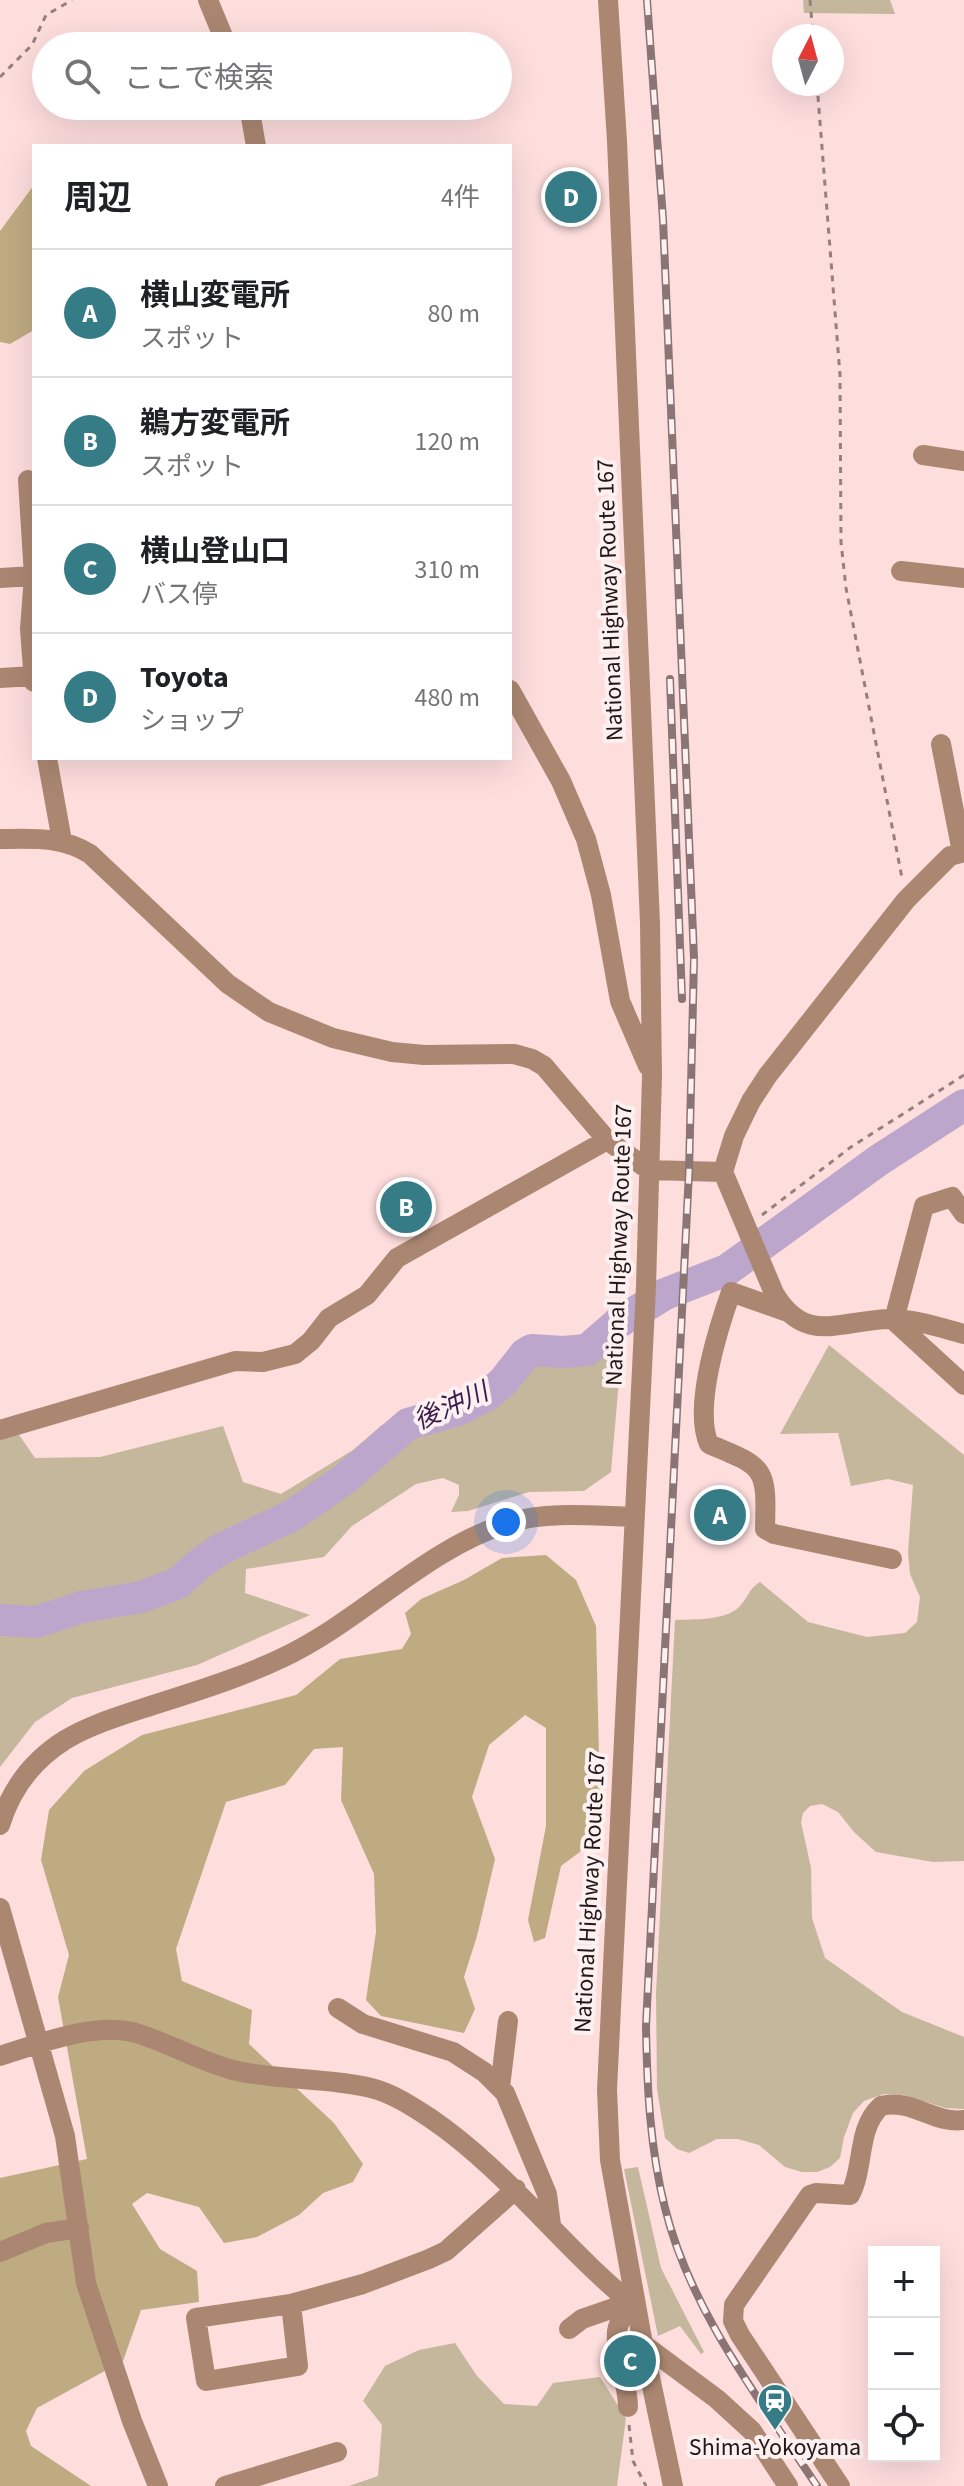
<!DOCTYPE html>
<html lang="ja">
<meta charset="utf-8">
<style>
:root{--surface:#fff;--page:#f2f2f2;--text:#202124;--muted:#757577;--line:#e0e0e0;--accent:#367c87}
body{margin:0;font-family:"Source Sans 3","Noto Sans JP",sans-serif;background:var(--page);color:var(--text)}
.controls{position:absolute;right:24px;bottom:24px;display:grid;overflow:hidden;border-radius:0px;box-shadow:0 8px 32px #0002}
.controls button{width:72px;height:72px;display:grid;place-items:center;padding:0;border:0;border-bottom:2px solid var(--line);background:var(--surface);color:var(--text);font:40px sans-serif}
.compass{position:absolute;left:772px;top:24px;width:72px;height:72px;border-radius:50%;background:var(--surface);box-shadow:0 8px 32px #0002;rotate:6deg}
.you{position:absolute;left:506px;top:1522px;width:28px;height:28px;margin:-20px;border:6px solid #fff;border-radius:50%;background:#1a73e8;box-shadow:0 0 0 12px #1a73e833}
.badge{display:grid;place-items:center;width:52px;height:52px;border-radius:50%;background:var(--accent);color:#fff;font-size:26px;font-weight:700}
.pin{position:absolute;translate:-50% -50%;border:4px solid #fff;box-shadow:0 2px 8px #0006}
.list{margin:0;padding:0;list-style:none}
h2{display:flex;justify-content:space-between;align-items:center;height:104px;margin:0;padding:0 32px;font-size:34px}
h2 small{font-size:26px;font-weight:400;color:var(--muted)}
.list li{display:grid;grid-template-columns:52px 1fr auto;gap:24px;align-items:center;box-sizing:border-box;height:128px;padding:0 32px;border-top:2px solid var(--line)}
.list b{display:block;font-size:30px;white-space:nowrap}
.list p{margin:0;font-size:26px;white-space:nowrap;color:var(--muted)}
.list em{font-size:26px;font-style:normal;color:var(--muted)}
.icon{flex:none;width:44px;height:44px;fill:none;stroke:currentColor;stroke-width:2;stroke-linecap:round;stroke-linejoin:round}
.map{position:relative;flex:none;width:964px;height:2486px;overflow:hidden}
.search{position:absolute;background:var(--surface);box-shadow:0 8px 32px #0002;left:32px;top:32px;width:480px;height:88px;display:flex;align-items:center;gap:20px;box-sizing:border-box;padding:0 28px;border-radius:44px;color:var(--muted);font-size:30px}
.panel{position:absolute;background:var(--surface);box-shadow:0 8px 32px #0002;left:32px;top:144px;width:480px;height:616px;border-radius:0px}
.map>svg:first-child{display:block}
.green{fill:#c4b79c}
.forest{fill:#beab82}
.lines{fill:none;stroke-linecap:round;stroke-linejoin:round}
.river{stroke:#bca6cc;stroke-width:32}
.path{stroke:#967f7f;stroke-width:3;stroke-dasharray:6 6;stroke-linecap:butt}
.minor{stroke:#ab8772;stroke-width:20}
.rail-casing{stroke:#8a7474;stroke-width:8}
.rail{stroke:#fdf0f0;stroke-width:5;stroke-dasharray:15;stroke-linecap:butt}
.labels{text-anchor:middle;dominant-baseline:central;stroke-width:8;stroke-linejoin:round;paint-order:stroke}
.street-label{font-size:24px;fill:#231717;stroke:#fdf0f0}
.poi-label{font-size:24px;fill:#231717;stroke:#fdf0f0}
.water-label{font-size:26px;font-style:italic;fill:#3b1d4d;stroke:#fdf0f0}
</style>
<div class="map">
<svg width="964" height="2486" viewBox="0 0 964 2486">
<rect width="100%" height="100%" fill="#fedddd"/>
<path class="green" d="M 803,0 L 890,0 L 895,14 L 804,13 Z
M 612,1334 L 623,1334 L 611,1472 L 584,1491 L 529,1492 L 468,1511 L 451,1512 L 459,1495 L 459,1485 L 443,1478 L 416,1484 L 352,1526 L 324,1557 L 246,1569 L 245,1593 L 310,1615 L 197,1665 L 72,1698 L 35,1722 L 0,1767 L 0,1428 L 13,1426 L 35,1458 L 100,1457 L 223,1426 L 243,1482 L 281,1494 L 353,1450 L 382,1425 L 418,1411 L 479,1393 L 501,1376 L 533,1362 L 591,1362 Z
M 829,1345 L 964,1455 L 964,1861 L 933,1862 L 876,1852 L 854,1832 L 838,1812 L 822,1804 L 810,1806 L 803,1813 L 801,1822 L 811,1868 L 812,1918 L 825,1958 L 902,2012 L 964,2037 L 964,2109 L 945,2108 L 904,2095 L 884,2094 L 864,2101 L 853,2113 L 844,2137 L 840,2158 L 830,2167 L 817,2172 L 802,2172 L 785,2167 L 759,2145 L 738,2139 L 717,2139 L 689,2153 L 677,2149 L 665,2138 L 657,2089 L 656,1993 L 675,1620 C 694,1619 725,1621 739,1607 C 748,1598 749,1588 760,1582 L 808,1622 L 867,1637 L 905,1633 L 917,1622 L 920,1597 L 910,1574 L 908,1552 L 913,1485 L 888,1479 L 851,1486 L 838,1433 L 780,1434 Z
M 638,2167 L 661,2268 L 704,2352 L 701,2354 L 680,2326 L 658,2336 L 624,2169 Z
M 455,2343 L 477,2376 L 504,2404 L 537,2406 L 553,2383 L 600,2377 L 626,2418 L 617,2486 L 349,2486 L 378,2476 L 382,2425 L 363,2401 L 385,2366 L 419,2350 Z"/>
<path class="forest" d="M 34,185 L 34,330 L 10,344 L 0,342 L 0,231 Z
M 546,1555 L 576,1580 L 596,1626 L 600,1801 L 599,1832 L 589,1845 L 561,1866 L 545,1938 L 534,1942 L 528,1920 L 546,1826 L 546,1728 L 525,1715 L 489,1745 L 472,1797 L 495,1859 L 477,1936 L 464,1977 L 475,2009 L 464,2033 L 381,2016 L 366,2000 L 376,1932 L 374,1874 L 341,1800 L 343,1747 L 314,1749 L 285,1785 L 226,1802 L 176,1949 L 182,1981 L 252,2010 L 249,2044 L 334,2123 L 363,2164 L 353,2182 L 323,2193 L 299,2215 L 257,2237 L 224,2243 L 199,2207 L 147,2193 L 132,2204 L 160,2249 L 197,2271 L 199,2302 L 141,2310 L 123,2361 L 37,2408 L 26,2431 L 31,2446 L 91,2486 L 0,2486 L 0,2178 L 87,2159 L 58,1997 L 69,1955 L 41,1860 L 49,1810 L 84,1771 L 142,1735 L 296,1695 L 340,1659 L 402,1649 L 411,1634 L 405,1613 L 421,1599 L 464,1580 L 502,1558 Z"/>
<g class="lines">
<path class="river" d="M 0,1620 L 36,1622 L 82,1607 L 141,1597 L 178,1583 L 203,1561 L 221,1549 L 291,1516 L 319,1497 L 346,1478 L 408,1424 L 458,1410 L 486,1396 L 503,1382 L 525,1354 L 532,1350 L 563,1352 L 587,1350 L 619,1322 L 665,1294 L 727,1270 L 879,1160 L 964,1105"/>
<path class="path" d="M 810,0 L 813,36
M 0,77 L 32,45 L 46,15 L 72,0
M 817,84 L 840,375 L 841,542 L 846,588 L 902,878
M 762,1215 L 851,1147 L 964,1075
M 629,2425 L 633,2461 L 646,2486"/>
<path class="minor" d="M 208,0 L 227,46
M 608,0 L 617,141 L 650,923 L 652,1076 L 646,1286 L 607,2090 L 610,2160 L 643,2344 L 673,2486
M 249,106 L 256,146
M 923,455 L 964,461
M 28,480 L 34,576 L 30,629 L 34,682
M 901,571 L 964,578
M 0,578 L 34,576
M 0,678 L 34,676
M 510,690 L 561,781 L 586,839 L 601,895 L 620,1001 L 648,1066
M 941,744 L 962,852
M 47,758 L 62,841
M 0,839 C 33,839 61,836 90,854 L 228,984 L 269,1012 L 333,1038 L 392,1052 L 424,1055 L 514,1054 L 532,1059 L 544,1066 L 607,1140 L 649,1170 L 723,1172
M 964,852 L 950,856 L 906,900 L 768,1075 L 751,1101 L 734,1136 L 723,1172 L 774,1293 C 805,1346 841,1320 890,1319 C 915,1319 941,1328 964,1334
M 785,1311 L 731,1292 C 718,1329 693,1408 709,1444 C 765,1467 767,1467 765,1529 L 774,1534 L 892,1559
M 892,1319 L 964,1385
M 894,1320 L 924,1206 L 952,1197 L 964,1214
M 0,1430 L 235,1361 L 263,1362 L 295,1354 L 311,1341 L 329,1318 L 367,1295 L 397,1258 L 607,1140
M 0,1825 C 11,1789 33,1760 65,1740 C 90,1725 117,1717 144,1708 C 190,1693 238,1679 282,1658 C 363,1620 424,1549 511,1522 C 550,1511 593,1516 633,1517
M 0,1908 L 65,2136 L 86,2283 L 132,2421 L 158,2486
M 338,2008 L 363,2024 L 453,2052 L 484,2072 L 505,2093 L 547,2194 L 551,2225
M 0,2056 C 38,2044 97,2021 136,2033 C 169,2043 199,2061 233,2070 C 278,2081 326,2077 371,2088 C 392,2093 413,2107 430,2118 C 508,2171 563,2249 636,2307
M 500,2087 L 508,2021
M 0,2252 L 46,2233 L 79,2228
M 291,2304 L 298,2366 L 206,2381 L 196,2318 L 291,2304 L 363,2284 L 429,2259 L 446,2251 L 516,2189
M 569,2329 L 582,2319 L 631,2302
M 643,2344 L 717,2399 L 752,2431 L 788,2486
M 628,2407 C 628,2382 615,2357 617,2331 C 618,2322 626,2311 631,2302
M 225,2486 L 337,2452
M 840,2486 L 740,2335 L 733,2321 L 734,2305 L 810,2195 L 816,2193 L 850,2195 C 865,2166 856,2129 881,2106 C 912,2098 933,2124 964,2120"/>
<defs>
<path id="rail" d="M 647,0 L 663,219 L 694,958 L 689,1172 L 646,2026 C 647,2087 650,2149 665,2208 C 690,2310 760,2400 817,2486
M 670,679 L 682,999"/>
</defs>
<use href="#rail" class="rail-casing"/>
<use href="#rail" class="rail"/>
</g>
<defs>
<symbol id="station-pin" viewBox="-11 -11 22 30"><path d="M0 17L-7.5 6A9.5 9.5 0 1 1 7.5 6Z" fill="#367c87" stroke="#fdf0f0"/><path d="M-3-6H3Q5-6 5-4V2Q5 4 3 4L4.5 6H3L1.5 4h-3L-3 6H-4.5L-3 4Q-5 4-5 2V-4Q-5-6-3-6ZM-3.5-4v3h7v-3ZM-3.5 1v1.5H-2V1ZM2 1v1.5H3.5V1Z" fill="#fff"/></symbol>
</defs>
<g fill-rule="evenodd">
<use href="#station-pin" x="755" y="2381" width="40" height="54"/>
</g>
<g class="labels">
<g class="street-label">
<text transform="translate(610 600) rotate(-92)">National Highway Route 167</text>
<text transform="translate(619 1245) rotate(-88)">National Highway Route 167</text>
<text transform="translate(590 1892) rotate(-87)">National Highway Route 167</text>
</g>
<g class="poi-label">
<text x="775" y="2447">Shima-Yokoyama</text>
</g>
<g class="water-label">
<text transform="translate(451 1406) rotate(-24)">後沖川</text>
</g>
</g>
</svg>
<div class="controls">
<button>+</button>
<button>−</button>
<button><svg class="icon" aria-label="locate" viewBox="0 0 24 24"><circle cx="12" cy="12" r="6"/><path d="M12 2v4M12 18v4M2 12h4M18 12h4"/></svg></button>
</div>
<svg class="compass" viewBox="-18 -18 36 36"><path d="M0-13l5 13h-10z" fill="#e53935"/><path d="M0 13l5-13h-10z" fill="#757577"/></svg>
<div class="you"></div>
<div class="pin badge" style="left:720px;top:1515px">A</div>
<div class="pin badge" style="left:406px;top:1207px">B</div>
<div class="pin badge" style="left:630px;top:2361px">C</div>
<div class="pin badge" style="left:571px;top:197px">D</div>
<div class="search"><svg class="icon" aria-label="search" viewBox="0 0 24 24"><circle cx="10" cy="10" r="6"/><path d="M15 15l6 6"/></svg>ここで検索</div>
<section class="panel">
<h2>周辺<small>4件</small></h2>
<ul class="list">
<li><span class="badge">A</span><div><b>横山変電所</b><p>スポット</p></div><em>80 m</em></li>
<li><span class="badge">B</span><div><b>鵜方変電所</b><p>スポット</p></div><em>120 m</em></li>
<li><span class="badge">C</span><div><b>横山登山口</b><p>バス停</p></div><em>310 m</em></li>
<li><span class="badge">D</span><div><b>Toyota</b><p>ショップ</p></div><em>480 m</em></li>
</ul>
</section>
</div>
